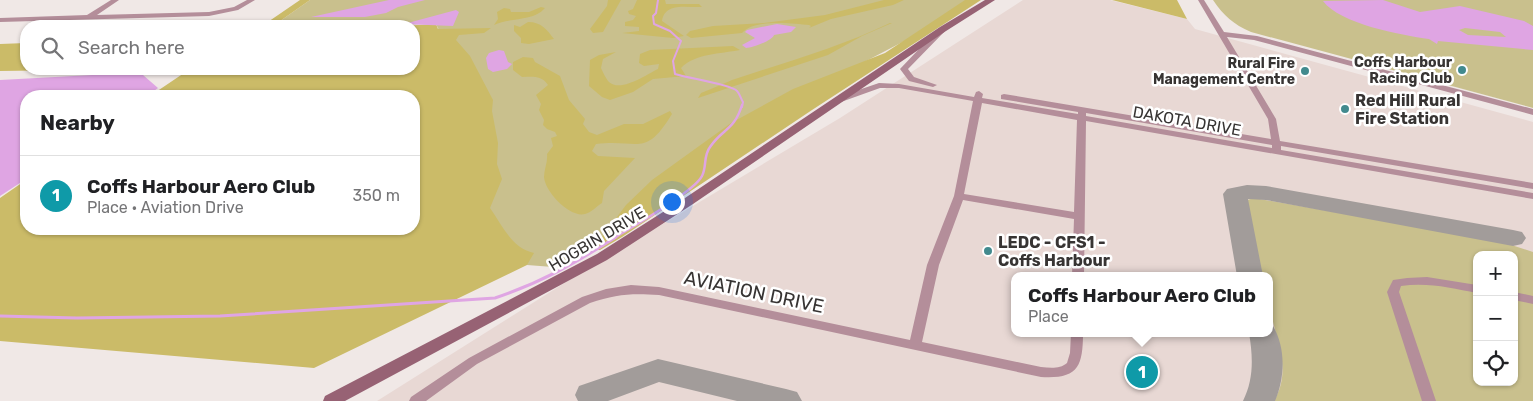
<!DOCTYPE html>
<meta charset="utf-8">
<style>
:root{--surface:#fff;--page:#f6f6f6;--text:#202124;--muted:#757577;--line:#e0e0e0;--accent:#428a8e}
body{margin:0;font-family:Rubik,sans-serif;background:var(--page);color:var(--text)}
.controls{position:absolute;right:15px;bottom:15px;display:grid;overflow:hidden;border-radius:10px;box-shadow:0 1px 4px #0004}
.controls button{width:45px;height:45px;display:grid;place-items:center;padding:0;border:0;border-bottom:1px solid var(--line);background:var(--surface);color:var(--text);font:25px sans-serif}
.you{position:absolute;left:671px;top:201px;width:18px;height:18px;margin:-12px;border:4px solid #fff;border-radius:50%;background:#1a73e8;box-shadow:0 0 0 8px #1a73e833}
.badge{display:grid;place-items:center;width:32px;height:32px;border-radius:50%;background:var(--accent);color:#fff;font-size:16px;font-weight:700}
.pin{position:absolute;translate:-50% -50%;border:2px solid #fff;box-shadow:0 1px 5px #0006}
.popup{position:absolute;left:1011px;top:272px;width:262px;height:65px;box-sizing:border-box;display:grid;place-content:center;border-radius:10px;background:var(--surface);filter:drop-shadow(0 1px 4px #0005);font-size:16px;white-space:nowrap;color:var(--muted)}
.popup b{font-size:19px;color:var(--text)}
.popup::after{content:'';position:absolute;left:50%;top:100%;margin-left:-10px;border:10px solid transparent;border-top-color:var(--surface)}
.list{margin:0;padding:0;list-style:none}
h2{display:flex;justify-content:space-between;align-items:center;height:65px;margin:0;padding:0 20px;font-size:21px}
h2 small{font-size:16px;font-weight:400;color:var(--muted)}
.list li{display:grid;grid-template-columns:32px 1fr auto;gap:15px;align-items:center;box-sizing:border-box;height:80px;padding:0 20px;border-top:1px solid var(--line)}
.list b{display:block;font-size:19px;white-space:nowrap}
.list p{margin:0;font-size:16px;white-space:nowrap;color:var(--muted)}
.list em{font-size:16px;font-style:normal;color:var(--muted)}
.icon{flex:none;width:28px;height:28px;fill:none;stroke:currentColor;stroke-width:2;stroke-linecap:round;stroke-linejoin:round}
.map{position:relative;flex:none;width:1533px;height:401px;overflow:hidden}
.search{position:absolute;background:var(--surface);box-shadow:0 1px 4px #0004;left:20px;top:20px;width:400px;height:55px;display:flex;align-items:center;gap:12px;box-sizing:border-box;padding:0 18px;border-radius:20px;color:var(--muted);font-size:19px}
.panel{position:absolute;background:var(--surface);box-shadow:0 1px 4px #0004;left:20px;top:90px;width:400px;height:145px;border-radius:20px}
.map>svg:first-child{display:block}
.built{fill:#e8d8d4;fill-rule:evenodd}
.green{fill:#c9c08d;fill-rule:evenodd}
.forest{fill:#cbbb68}
.water{fill:#dfa5e3;fill-rule:evenodd}
.lines{fill:none;stroke-linecap:round;stroke-linejoin:round}
.stream-far2{stroke:#dfa5e3;stroke-width:2}
.stream-far1{stroke:#dfa5e3;stroke-width:2.5}
.stream{stroke:#dfa5e3;stroke-width:3}
.taxiway{fill:#a29c9a;fill-rule:evenodd}
.street{fill:#b48e9a;fill-rule:evenodd}
.secondary{fill:#976274;fill-rule:evenodd}
.poi-dot{fill:#428a8e;stroke:#fff;stroke-width:2}
.labels{text-anchor:middle;dominant-baseline:central;stroke-width:5;stroke-linejoin:round;paint-order:stroke}
.far-poi-label{font-size:14px;font-weight:bold;fill:#373433;stroke:#fff;text-anchor:end}
.poi-label{font-size:16px;font-weight:bold;fill:#373433;stroke:#fff;text-anchor:start}
.street-label{font-size:16px;fill:#373433;stroke:#fff}
.near-street-label{font-size:19px;fill:#373433;stroke:#fff}
</style>
<div class="map">
<svg width="1533" height="401" viewBox="0 0 1533 401">
<rect width="100%" height="100%" fill="#f0e8e6"/>
<path class="built" d="M 1023,0 L 1110,0 L 1187,19 L 1195,29 L 1533,122 L 1533,401 L 377,401 L 574,277 L 840,118 ZM 1477,255 L 1514,255 L 1514,382 L 1477,382 ZM 1014,276 L 1270,276 L 1270,333 L 1014,333 Z"/>
<path class="green" d="M 310,0 L 977,0 L 912,37 L 763,115 L 625,227 L 589,249 L 553,267 L 527,265 L 468,230 L 475,104 L 436,24 L 273,26 Z
M 1213,0 L 1533,0 L 1533,108 L 1251,32 C 1233,24 1224,16 1213,0 Z
M 1254,198 L 1499,241 L 1533,252 L 1533,401 L 1274,401 C 1293,368 1275,340 1270,307 C 1268,297 1270,286 1270,276 L 1261,276 L 1242,206 L 1244,201 ZM 1477,255 L 1514,255 L 1514,382 L 1477,382 Z"/>
<path class="forest" d="M 300,0 L 310,0 L 273,26 L 262,26 Z
M 608,0 L 621,0 L 603,32 L 593,33 L 590,29 L 607,6 Z
M 637,0 L 665,0 L 666,4 L 699,4 L 702,7 C 687,8 665,2 662,21 L 684,36 L 673,38 L 622,33 L 639,31 L 639,27 L 625,26 L 625,22 L 633,20 L 636,16 L 629,14 L 628,11 L 633,9 Z
M 884,0 L 904,0 L 893,5 L 831,19 L 809,28 L 811,26 L 809,25 C 791,23 754,19 742,33 L 691,38 L 686,35 L 690,31 L 713,26 L 764,23 L 825,15 Z
M 965,0 L 981,0 L 812,110 L 622,237 L 600,250 L 592,250 L 626,205 L 652,180 L 731,123 L 793,89 L 885,53 Z
M 1112,0 L 1177,0 L 1187,19 Z
M 541,7 L 545,8 C 533,22 510,17 494,25 L 498,19 L 497,12 L 504,8 L 510,9 L 511,12 L 529,12 Z
M 528,22 C 542,22 547,30 554,39 L 529,44 L 521,43 L 521,38 L 514,31 L 514,25 L 520,27 Z
M 890,23 L 892,23 L 862,36 L 828,55 L 698,98 L 701,93 C 712,89 722,84 732,80 C 786,62 840,47 890,23 Z
M 436,24 L 438,29 L 491,28 L 484,33 L 459,35 L 456,40 L 470,56 L 493,100 L 492,111 L 498,143 L 497,164 L 502,179 L 490,208 C 503,226 511,248 534,253 L 527,265 L 314,368 L 0,341 L 0,198 L 26,180 L 26,229 L 414,229 L 414,96 L 150,96 L 190,69 L 414,69 L 414,26 L 400,26 Z
M 26,43 L 26,69 L 148,69 L 0,71 L 0,44 Z
M 733,46 L 740,50 C 720,54 696,53 681,68 L 686,76 L 653,79 L 633,92 L 610,100 L 602,97 L 589,86 L 590,60 L 599,55 L 616,52 L 603,59 L 601,68 C 603,72 606,79 609,82 C 621,93 647,74 658,69 L 659,64 L 644,66 L 639,63 L 640,54 L 650,50 Z
M 523,57 L 533,58 L 535,62 L 560,76 L 569,100 L 585,119 L 583,124 L 589,132 L 597,135 L 624,124 L 643,124 L 670,111 L 672,114 C 645,158 640,139 596,144 L 592,151 L 598,156 L 635,158 L 604,191 L 602,203 C 597,206 591,213 585,214 C 570,218 545,192 544,177 C 544,169 548,162 547,154 L 553,146 L 551,138 L 557,136 L 555,132 L 547,129 L 543,125 L 544,120 L 539,110 L 541,104 L 536,95 L 548,85 C 541,75 533,77 522,77 L 513,70 L 513,62 Z"/>
<path class="water" d="M 389,0 L 425,0 L 398,7 L 386,13 L 365,17 L 311,17 Z
M 1383,0 L 1420,12 L 1460,6 L 1524,21 L 1533,26 L 1533,50 L 1438,41 L 1437,44 L 1429,39 C 1401,35 1340,24 1323,1 ZM 1465,28 L 1500,32 L 1506,37 L 1468,35 L 1459,30 Z
M 456,10 L 459,12 L 453,26 L 404,24 Z
M 777,24 L 796,27 L 791,32 L 774,35 C 773,40 753,48 746,48 L 742,45 L 755,38 L 745,32 L 747,30 Z
M 499,50 L 504,51 L 508,62 L 512,64 L 507,69 L 493,72 L 488,69 L 486,58 L 489,53 Z
M 129,73 L 143,75 L 158,88 L 147,96 L 26,96 L 26,179 L 0,196 L 0,80 Z"/>
<g class="lines">
<path class="stream-far2" d="M 658,0 L 656,13 L 653,16 L 654,24 L 670,31 L 681,41 L 673,61 L 675,74 C 687,78 733,85 737,91 C 740,94 741,99 743,102 L 742,107"/>
<path class="stream-far1" d="M 614,238 C 632,227 694,192 702,176 C 707,167 703,156 710,147 C 723,128 734,131 742,105"/>
<path class="stream" d="M 0,316 L 77,318 L 220,316 L 495,298 C 542,282 574,264 616,237"/>
<path class="taxiway" d="M 1247,185 L 1266,186 L 1513,230 L 1522,232 L 1526,238 L 1522,244 L 1513,246 L 1266,200 L 1248,199 L 1263,276 L 1237,276 L 1223,194 L 1227,189 Z
M 1270,325 L 1273,326 C 1286,348 1285,378 1275,401 L 1243,401 C 1254,379 1253,357 1249,333 L 1270,333 Z
M 658,359 L 786,389 L 797,392 L 802,401 L 737,401 L 659,382 L 608,401 L 578,401 L 575,395 L 579,386 Z"/>
<path class="street" d="M 111,0 L 119,0 L 97,15 L 209,12 L 234,7 L 247,0 L 255,0 L 238,10 L 209,16 L 0,22 L 0,18 L 87,15 Z
M 1198,0 L 1204,0 L 1224,32 L 1257,36 L 1533,109 L 1533,115 L 1254,40 L 1227,37 L 1276,119 L 1280,141 L 1533,183 L 1533,189 L 1281,146 L 1281,150 L 1533,193 L 1533,199 L 1086,121 L 1084,276 L 1072,276 L 1074,219 L 963,200 L 939,265 L 922,342 L 1041,367 C 1051,368 1060,369 1067,363 L 1070,353 L 1071,333 L 1083,333 C 1083,368 1077,379 1041,377 L 659,295 C 632,293 616,294 590,303 L 477,364 L 426,401 L 409,401 L 411,397 L 469,358 L 582,297 L 606,289 L 631,285 L 659,287 L 910,340 L 927,265 L 954,196 L 973,101 L 899,88 L 880,88 L 841,102 L 838,101 L 838,97 L 879,83 L 899,84 L 974,97 L 976,92 L 979,91 L 983,94 L 982,98 L 1078,114 L 1078,112 L 1001,99 L 1001,95 L 1004,94 L 1271,139 L 1268,119 ZM 982,103 L 1077,120 L 1074,212 L 964,194 ZM 1086,113 L 1272,145 L 1272,148 L 1086,116 Z
M 939,28 L 945,28 L 946,30 L 908,69 L 914,77 L 937,85 L 933,87 L 909,81 L 900,69 Z
M 1427,277 L 1477,285 L 1477,293 C 1452,288 1427,282 1401,286 L 1399,292 L 1436,401 L 1422,401 L 1387,292 L 1393,280 L 1407,278 Z
M 1514,292 L 1533,296 L 1533,304 L 1514,300 Z"/>
<path class="secondary" d="M 985,0 L 995,0 L 946,31 L 693,204 L 607,260 L 345,401 L 323,401 L 325,396 L 597,254 L 685,198 L 940,27 Z"/>
</g>
<g class="poi-dot">
<circle cx="1462" cy="70" r="5"/>
<circle cx="1305" cy="71" r="5"/>
<circle cx="1345" cy="109" r="5"/>
<circle cx="988" cy="251" r="5"/>
</g>
<g class="labels">
<g class="far-poi-label">
<text x="1452" y="62">Coffs Harbour<tspan x="1452" dy="16">Racing Club</tspan></text>
<text x="1295" y="63">Rural Fire<tspan x="1295" dy="16">Management Centre</tspan></text>
</g>
<g class="poi-label">
<text x="1355" y="100">Red Hill Rural<tspan x="1355" dy="18">Fire Station</tspan></text>
<text x="998" y="242">LEDC - CFS1 -<tspan x="998" dy="18">Coffs Harbour</tspan></text>
</g>
<g class="street-label">
<text transform="translate(1187 121) rotate(10)">DAKOTA DRIVE</text>
<text transform="translate(597 239) rotate(-31)">HOGBIN DRIVE</text>
</g>
<g class="near-street-label">
<text transform="translate(754 292) rotate(12)">AVIATION DRIVE</text>
</g>
</g>
</svg>
<div class="controls">
<button>+</button>
<button>−</button>
<button><svg class="icon" aria-label="locate" viewBox="0 0 24 24"><circle cx="12" cy="12" r="6"/><path d="M12 2v4M12 18v4M2 12h4M18 12h4"/></svg></button>
</div>
<div class="you"></div>
<div class="pin badge" style="left:1142px;top:372px;background:#0f9aa8">1</div>
<div class="popup"><b>Coffs Harbour Aero Club</b>Place</div>
<div class="search"><svg class="icon" aria-label="search" viewBox="0 0 24 24"><circle cx="10" cy="10" r="6"/><path d="M15 15l6 6"/></svg>Search here</div>
<section class="panel">
<h2>Nearby<small></small></h2>
<ul class="list">
<li><span class="badge" style="background:#0f9aa8">1</span><div><b>Coffs Harbour Aero Club</b><p>Place · Aviation Drive</p></div><em>350 m</em></li>
</ul>
</section>
</div>
